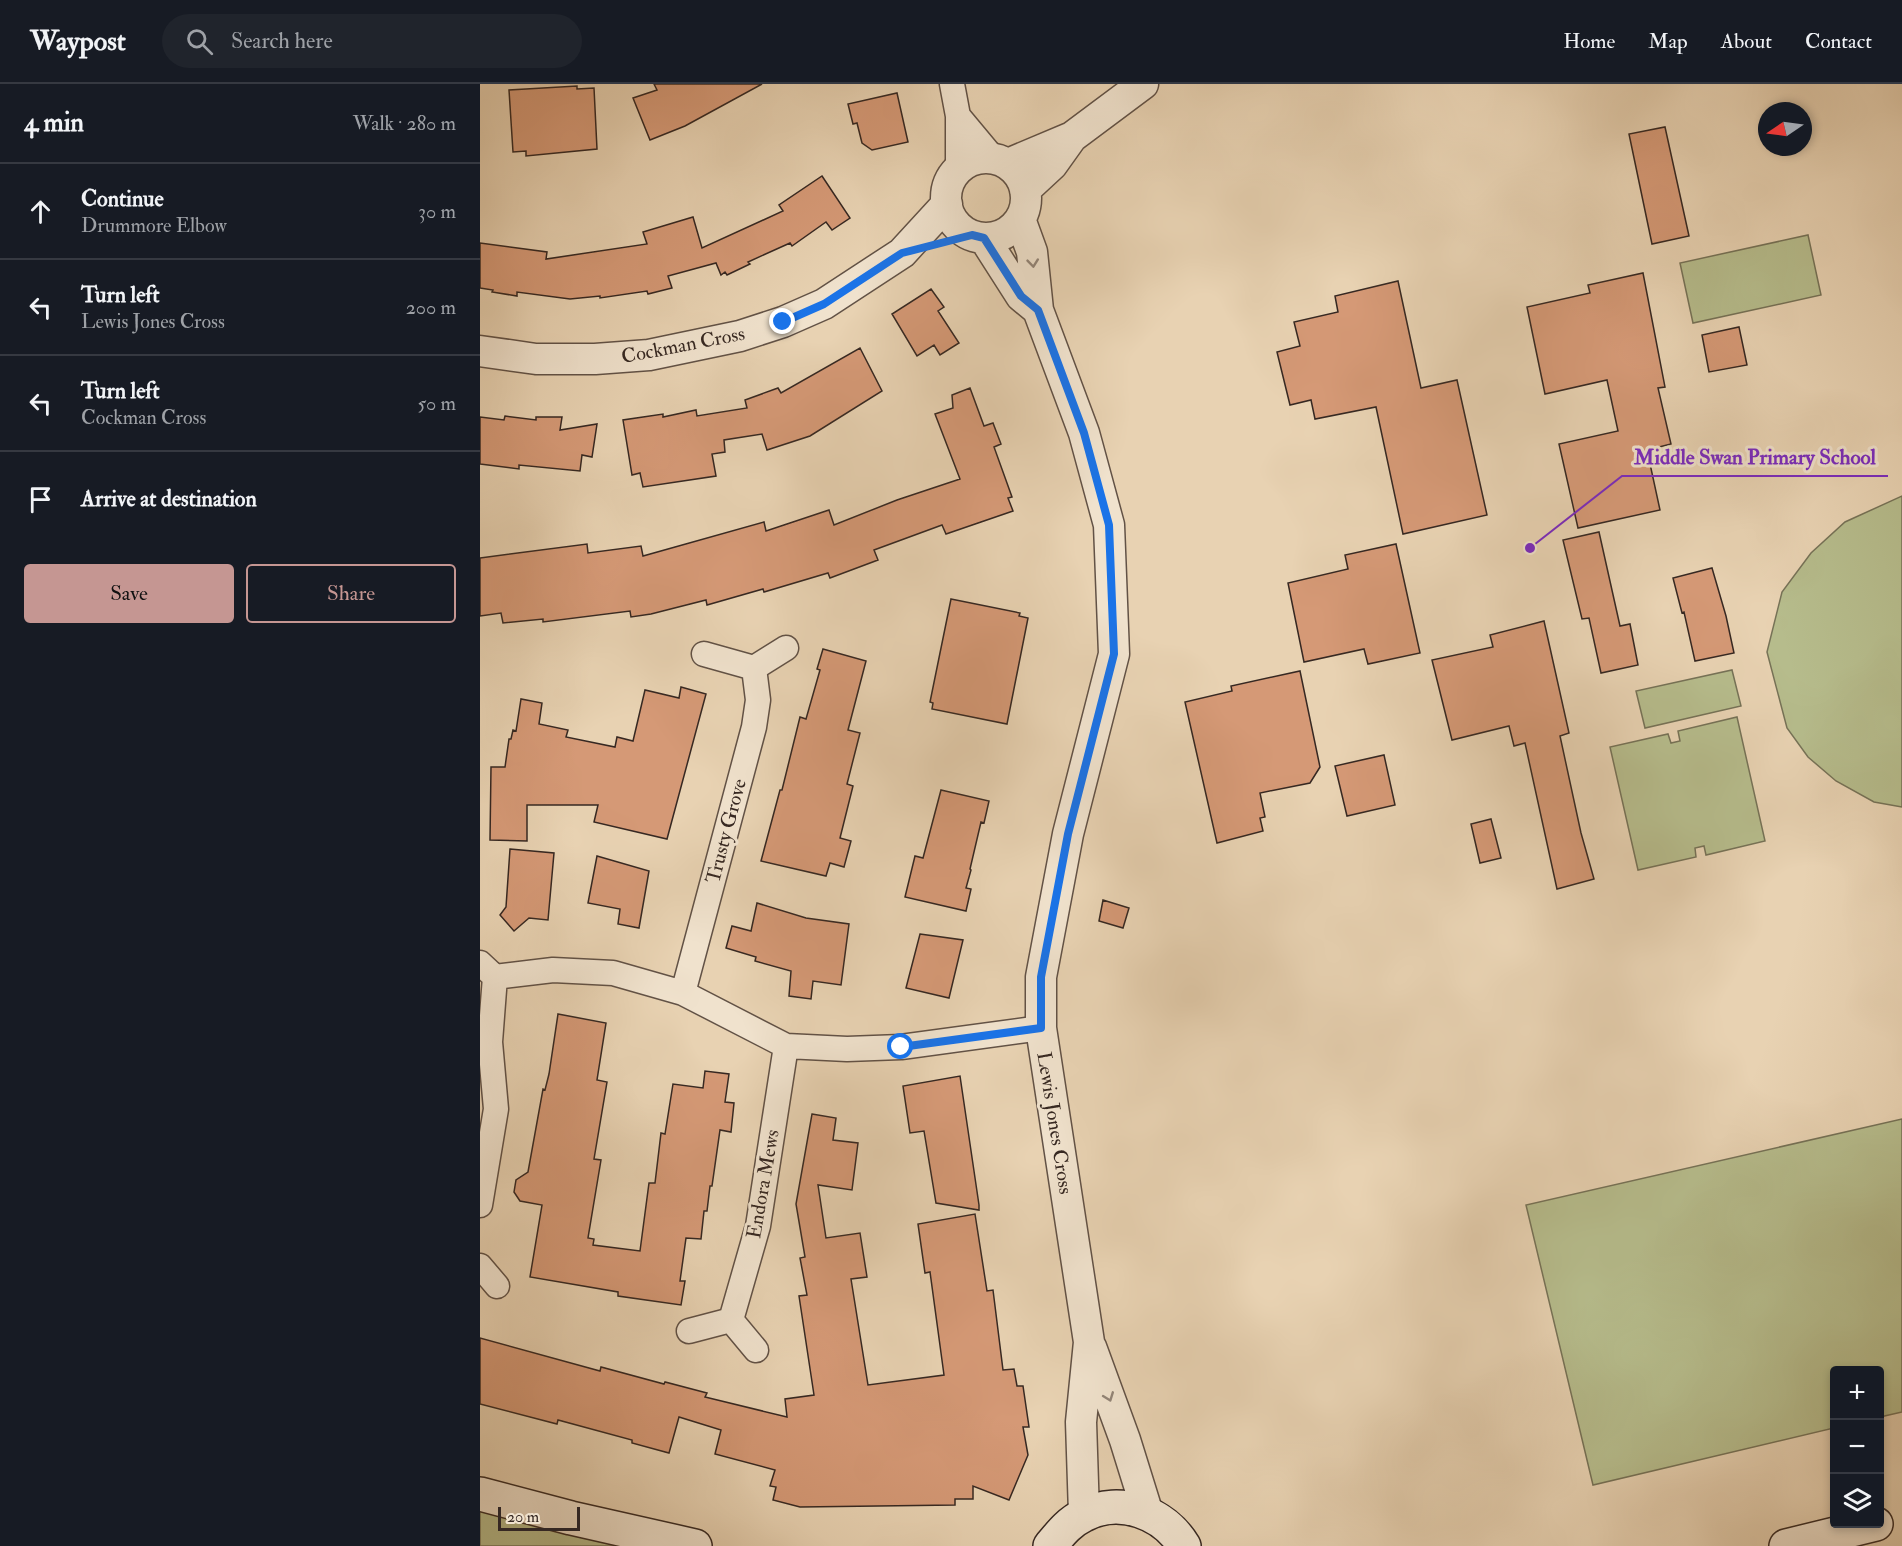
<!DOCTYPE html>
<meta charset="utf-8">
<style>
:root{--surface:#171b24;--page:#20242c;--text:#f1f3f6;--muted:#9ea1a6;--line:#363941;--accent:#c59692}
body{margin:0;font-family:"IM FELL Double Pica",serif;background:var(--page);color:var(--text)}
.controls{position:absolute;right:18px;bottom:18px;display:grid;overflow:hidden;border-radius:6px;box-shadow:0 3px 9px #0003}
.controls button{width:54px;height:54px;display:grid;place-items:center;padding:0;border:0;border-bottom:2px solid var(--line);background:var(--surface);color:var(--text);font:30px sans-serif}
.compass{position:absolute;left:1278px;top:18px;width:54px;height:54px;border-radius:50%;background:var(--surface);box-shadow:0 3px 9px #0003;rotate:257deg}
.scale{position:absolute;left:18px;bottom:15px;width:82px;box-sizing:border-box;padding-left:6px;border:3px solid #362822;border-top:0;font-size:16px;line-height:21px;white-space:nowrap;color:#362822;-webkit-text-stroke:4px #f0e2cd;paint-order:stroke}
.stop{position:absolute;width:18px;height:18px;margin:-14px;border:4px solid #1a73e8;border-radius:50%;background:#fff}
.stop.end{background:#1a73e8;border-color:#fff;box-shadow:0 2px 6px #0008}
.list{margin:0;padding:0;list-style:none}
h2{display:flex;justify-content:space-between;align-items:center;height:78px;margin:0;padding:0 24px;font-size:26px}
h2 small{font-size:20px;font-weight:400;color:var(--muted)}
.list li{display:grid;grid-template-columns:39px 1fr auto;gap:18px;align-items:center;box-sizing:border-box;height:96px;padding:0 24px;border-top:2px solid var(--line)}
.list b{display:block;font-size:22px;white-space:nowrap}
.list p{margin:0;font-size:20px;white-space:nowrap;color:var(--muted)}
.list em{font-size:20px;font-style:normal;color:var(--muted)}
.actions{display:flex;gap:12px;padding:18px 24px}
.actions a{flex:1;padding:14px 0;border:2px solid var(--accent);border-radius:6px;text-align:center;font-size:21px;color:var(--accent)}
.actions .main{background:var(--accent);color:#111}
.icon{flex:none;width:33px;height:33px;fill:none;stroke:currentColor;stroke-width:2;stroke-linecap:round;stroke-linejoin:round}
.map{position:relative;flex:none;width:1422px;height:1462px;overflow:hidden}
header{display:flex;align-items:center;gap:36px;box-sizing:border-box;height:84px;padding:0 30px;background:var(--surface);border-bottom:2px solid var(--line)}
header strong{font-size:28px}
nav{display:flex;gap:33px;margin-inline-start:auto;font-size:21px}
.search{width:420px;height:54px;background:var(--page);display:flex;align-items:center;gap:15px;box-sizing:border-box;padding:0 21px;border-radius:33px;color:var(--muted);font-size:22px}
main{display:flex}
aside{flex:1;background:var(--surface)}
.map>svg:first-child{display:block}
.green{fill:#b6bc8c;stroke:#767257;stroke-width:1.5}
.building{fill:#d59976;stroke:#362822;stroke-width:1.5}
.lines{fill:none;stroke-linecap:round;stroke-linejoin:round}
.minor-casing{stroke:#625246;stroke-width:27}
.tertiary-casing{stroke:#625246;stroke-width:33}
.secondary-casing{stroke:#362822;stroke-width:36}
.minor{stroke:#f0e2cd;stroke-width:24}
.tertiary{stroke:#f0e2cd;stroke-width:30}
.secondary{stroke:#f0e2cd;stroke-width:33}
.oneway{stroke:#938578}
.route{stroke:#1a73e8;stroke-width:8}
.labels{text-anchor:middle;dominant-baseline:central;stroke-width:6;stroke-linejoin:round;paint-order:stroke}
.street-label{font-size:20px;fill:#362822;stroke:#f0e2cd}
.leader{fill:none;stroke:#7b2cbf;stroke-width:2}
.callout-dot{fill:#7b2cbf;stroke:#f0e2cd;stroke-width:2}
.callout-label{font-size:21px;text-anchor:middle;font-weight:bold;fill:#7b2cbf;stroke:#f0e2cd;stroke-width:6;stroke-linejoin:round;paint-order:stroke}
</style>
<header>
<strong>Waypost</strong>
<div class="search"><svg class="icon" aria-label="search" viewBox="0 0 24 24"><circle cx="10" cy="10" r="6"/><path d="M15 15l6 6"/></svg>Search here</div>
<nav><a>Home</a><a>Map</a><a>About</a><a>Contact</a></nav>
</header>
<main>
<aside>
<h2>4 min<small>Walk · 280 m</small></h2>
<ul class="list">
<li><svg class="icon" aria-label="ahead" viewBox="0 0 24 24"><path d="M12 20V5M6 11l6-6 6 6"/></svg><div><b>Continue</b><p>Drummore Elbow</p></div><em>30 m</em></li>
<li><svg class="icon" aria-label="left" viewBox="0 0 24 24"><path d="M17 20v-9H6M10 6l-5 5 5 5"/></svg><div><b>Turn left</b><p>Lewis Jones Cross</p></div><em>200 m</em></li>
<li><svg class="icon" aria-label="left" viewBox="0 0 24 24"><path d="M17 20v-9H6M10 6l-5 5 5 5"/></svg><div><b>Turn left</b><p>Cockman Cross</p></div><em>50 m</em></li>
<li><svg class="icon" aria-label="arrive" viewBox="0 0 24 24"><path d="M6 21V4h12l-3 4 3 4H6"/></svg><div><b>Arrive at destination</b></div></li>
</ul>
<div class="actions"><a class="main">Save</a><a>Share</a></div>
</aside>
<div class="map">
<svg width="1422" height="1462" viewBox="0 0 1422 1462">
<rect width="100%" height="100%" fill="#e8d2b2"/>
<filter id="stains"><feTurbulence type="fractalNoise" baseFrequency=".00333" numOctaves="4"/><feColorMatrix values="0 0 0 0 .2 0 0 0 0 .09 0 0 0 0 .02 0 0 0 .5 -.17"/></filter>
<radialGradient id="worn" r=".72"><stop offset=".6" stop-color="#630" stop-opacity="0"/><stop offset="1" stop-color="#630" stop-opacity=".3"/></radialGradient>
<path class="green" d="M 1328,151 L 1341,211 L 1213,239 L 1200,179 Z
M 1422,412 L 1422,723 L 1394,718 L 1356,697 L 1328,673 L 1307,644 L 1287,568 L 1302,508 L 1331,469 L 1365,438 Z
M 1252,586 L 1261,622 L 1165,644 L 1156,607 Z
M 1257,633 L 1285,757 L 1226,771 L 1224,762 L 1215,764 L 1216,773 L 1158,786 L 1130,663 L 1188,650 L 1191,659 L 1200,657 L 1198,647 Z
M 1422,1035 L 1422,1328 L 1400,1333 L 1400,1286 L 1354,1286 L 1354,1344 L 1113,1401 L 1046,1121 Z
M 0,1423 L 162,1462 L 0,1462 Z"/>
<path class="building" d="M 174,0 L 282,0 L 205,42 L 170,56 L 153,14 L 177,6 Z
M 97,2 L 97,5 L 114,4 L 117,65 L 46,72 L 46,67 L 33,68 L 29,6 Z
M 417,9 L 428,58 L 392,66 L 382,59 L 377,39 L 373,40 L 368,20 Z
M 1185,43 L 1209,152 L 1172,160 L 1149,50 Z
M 342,92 L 370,134 L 352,146 L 346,138 L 312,162 L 310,159 L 268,178 L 270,180 L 247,191 L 245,188 L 241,191 L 236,179 L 188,192 L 192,204 L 168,210 L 167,207 L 120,214 L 120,212 L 90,215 L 37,208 L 37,212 L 12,208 L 13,206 L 0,204 L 0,159 L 67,168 L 66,175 L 167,160 L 163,148 L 213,133 L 222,164 L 303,127 L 299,121 Z
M 1163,189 L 1185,303 L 1178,304 L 1191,360 L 1167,366 L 1180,426 L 1098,444 L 1079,360 L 1138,347 L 1127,296 L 1065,310 L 1047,223 L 1110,209 L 1108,201 Z
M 918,197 L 941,304 L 977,296 L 1007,431 L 923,450 L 896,323 L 835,335 L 831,316 L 810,321 L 797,268 L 820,262 L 814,238 L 858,228 L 855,212 Z
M 451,205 L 464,223 L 458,227 L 479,259 L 460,271 L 454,261 L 437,272 L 412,230 Z
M 1259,243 L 1267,281 L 1229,288 L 1222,251 Z
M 380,264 L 402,307 L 330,352 L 287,366 L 282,350 L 244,356 L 245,368 L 232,370 L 236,392 L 163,403 L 160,389 L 152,391 L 143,336 L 183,330 L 183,333 L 216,326 L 217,332 L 267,324 L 265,316 L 298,304 L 301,309 Z
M 490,304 L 504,342 L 513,339 L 521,360 L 514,363 L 532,413 L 528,414 L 533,427 L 466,450 L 462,441 L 394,466 L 398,476 L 350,494 L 348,489 L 284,508 L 283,505 L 227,521 L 226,516 L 171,530 L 151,533 L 150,527 L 63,538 L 63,535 L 23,539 L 21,529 L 0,532 L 0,474 L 107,460 L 108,469 L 161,462 L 163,472 L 284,438 L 286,447 L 349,426 L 354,441 L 417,416 L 480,395 L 455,330 L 473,324 L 472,311 Z
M 25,332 L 56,336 L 56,333 L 82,333 L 80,346 L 117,340 L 112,373 L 102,371 L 100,387 L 39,381 L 39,385 L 0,380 L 0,333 L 24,336 Z
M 1119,448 L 1140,542 L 1150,540 L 1158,581 L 1121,589 L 1109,534 L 1102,535 L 1083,456 Z
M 916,460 L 940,569 L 888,580 L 884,565 L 824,578 L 808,499 L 868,485 L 865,471 Z
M 1232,484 L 1246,532 L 1254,569 L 1215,577 L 1204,528 L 1202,529 L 1193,494 Z
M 471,515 L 540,529 L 539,532 L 548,534 L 527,640 L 452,625 L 453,619 L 450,618 Z
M 1064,537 L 1089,649 L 1080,652 L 1101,749 L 1114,795 L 1077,805 L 1045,659 L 1034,662 L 1029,642 L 972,656 L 952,576 L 1013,563 L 1010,551 Z
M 343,565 L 386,577 L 368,646 L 380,649 L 367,700 L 373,702 L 360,754 L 371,757 L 364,783 L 350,779 L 346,792 L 281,777 L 300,706 L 302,706 L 320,633 L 326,635 L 340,586 L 337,585 Z
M 820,587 L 840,683 L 830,699 L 780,709 L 785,733 L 780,734 L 783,747 L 737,759 L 705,618 L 752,607 L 751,602 Z
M 201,603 L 226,610 L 187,755 L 114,738 L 118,721 L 47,721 L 47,757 L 10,756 L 11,683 L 25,683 L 29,655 L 31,655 L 33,646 L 36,647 L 41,615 L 62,619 L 59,640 L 88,646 L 86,653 L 135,663 L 137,653 L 153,657 L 165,606 L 199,614 Z
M 904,671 L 915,721 L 867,732 L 855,682 Z
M 461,706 L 509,717 L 504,739 L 501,738 L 490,785 L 491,786 L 486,804 L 491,805 L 486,827 L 425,813 L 435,772 L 443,774 Z
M 1011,735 L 1021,774 L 1000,779 L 991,740 Z
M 30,765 L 74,769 L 68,836 L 49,834 L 34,847 L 20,831 L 26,823 Z
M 117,772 L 169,787 L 159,844 L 138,840 L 140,825 L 108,819 Z
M 623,816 L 649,824 L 643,844 L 619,837 Z
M 277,819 L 326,834 L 369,840 L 361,901 L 333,897 L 331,915 L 309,912 L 311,887 L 275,877 L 276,873 L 246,864 L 252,842 L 271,847 Z
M 440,850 L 483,856 L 469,914 L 426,904 Z
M 78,930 L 126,939 L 117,996 L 127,998 L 114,1075 L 121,1076 L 108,1154 L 114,1155 L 113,1161 L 160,1167 L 169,1099 L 175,1099 L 181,1049 L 185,1050 L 193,1000 L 223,1004 L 225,987 L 249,990 L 245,1018 L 254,1019 L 251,1048 L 240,1046 L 232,1102 L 230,1102 L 227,1127 L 224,1127 L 221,1155 L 206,1154 L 200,1197 L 205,1197 L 201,1221 L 138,1212 L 138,1208 L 50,1193 L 62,1121 L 40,1117 L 34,1108 L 36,1096 L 48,1088 L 63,1005 L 65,1006 L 69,990 Z
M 480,992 L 499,1121 L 499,1126 L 456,1119 L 444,1047 L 430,1049 L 423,1002 Z
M 332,1030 L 356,1034 L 353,1056 L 378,1059 L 372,1106 L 338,1101 L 346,1154 L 380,1149 L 387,1193 L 371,1195 L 388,1301 L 464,1291 L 450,1188 L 445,1189 L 438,1140 L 495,1130 L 507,1207 L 513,1206 L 523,1286 L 534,1285 L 537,1302 L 543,1302 L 549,1343 L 543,1343 L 548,1371 L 529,1416 L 493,1402 L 493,1415 L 475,1415 L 475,1421 L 320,1423 L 293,1416 L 296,1403 L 290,1402 L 295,1386 L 235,1370 L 241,1346 L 199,1333 L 189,1369 L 152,1359 L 152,1356 L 78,1336 L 77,1340 L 0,1320 L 0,1254 L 120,1287 L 121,1283 L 184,1300 L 185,1298 L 227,1309 L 225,1313 L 307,1333 L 305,1315 L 334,1311 L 319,1212 L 327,1211 L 320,1174 L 325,1173 L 316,1120 Z"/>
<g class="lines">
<defs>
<path id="minor" d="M 472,0 L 478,32 L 478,84
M 478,32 L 513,74
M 224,570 L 274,584 L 306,564
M 0,879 L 15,893 L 73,886 L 133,889 L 203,909 L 306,962 L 367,965 L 421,963 L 561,944
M 203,909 L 274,643 L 278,616 L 274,584
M 0,1121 L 16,1025 L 10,958 L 15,893
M 0,1182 L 17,1202
M 251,1236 L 278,1142 L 306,962
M 209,1247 L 251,1236 L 276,1266"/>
<path id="tertiary" d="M466 114a40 40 0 1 1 80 0a40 40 0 1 1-80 0Z
M 528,80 L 592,53 L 663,0
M 545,106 L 572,81 L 592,53
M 540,135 L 552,168 L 558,226 L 604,349 L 629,441 L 634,570 L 588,750 L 561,893 L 561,944 L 609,1258 L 601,1338 L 604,1430
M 504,154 L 541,212 L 558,226
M 0,267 L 56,275 L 115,275 L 169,271 L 260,252 L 303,238 L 344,220 L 422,169 L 467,120
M 611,1263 L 645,1356 L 668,1430"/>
<path id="secondary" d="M 0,1410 L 91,1434 L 215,1462
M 570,1462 C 580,1450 589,1438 604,1431 C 640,1412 684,1429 704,1462
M 1306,1462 L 1396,1440"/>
</defs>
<use href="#minor" class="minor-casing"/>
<use href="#tertiary" class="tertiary-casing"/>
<use href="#secondary" class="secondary-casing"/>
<use href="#minor" class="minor"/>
<use href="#tertiary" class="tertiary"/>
<use href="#secondary" class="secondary"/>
</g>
<defs><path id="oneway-chevron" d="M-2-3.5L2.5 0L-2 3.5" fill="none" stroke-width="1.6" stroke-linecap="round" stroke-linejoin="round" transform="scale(1.5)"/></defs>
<g class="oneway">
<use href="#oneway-chevron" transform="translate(553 179) rotate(84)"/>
<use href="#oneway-chevron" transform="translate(629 1313) rotate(69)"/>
</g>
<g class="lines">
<path class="route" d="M 303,238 L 344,220 L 422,169 L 492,151 L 504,154 L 541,212 L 558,226 L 604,349 L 629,441 L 634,570 L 588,750 L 561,893 L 561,944 L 421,963"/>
</g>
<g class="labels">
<g class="street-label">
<text transform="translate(203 261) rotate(-11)">Cockman Cross</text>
<text transform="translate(246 747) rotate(-75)">Trusty Grove</text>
<text transform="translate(575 1039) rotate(81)">Lewis Jones Cross</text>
<text transform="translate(283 1100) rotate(-80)">Endora Mews</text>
</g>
</g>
<path class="leader" d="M1050 464L1142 392H1408"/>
<circle class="callout-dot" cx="1050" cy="464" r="6"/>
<g class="callout-label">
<text x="1275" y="380">Middle Swan Primary School</text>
</g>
<rect width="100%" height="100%" filter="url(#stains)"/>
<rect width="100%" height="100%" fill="url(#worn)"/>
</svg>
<div class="controls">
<button>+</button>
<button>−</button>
<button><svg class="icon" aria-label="layers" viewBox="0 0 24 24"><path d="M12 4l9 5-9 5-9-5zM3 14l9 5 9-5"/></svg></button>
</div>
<svg class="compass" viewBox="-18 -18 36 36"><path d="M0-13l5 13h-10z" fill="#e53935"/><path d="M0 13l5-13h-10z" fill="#9ea1a6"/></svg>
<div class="scale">20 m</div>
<div class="stop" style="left:421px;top:963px"></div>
<div class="stop end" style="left:303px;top:238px"></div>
</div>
</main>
